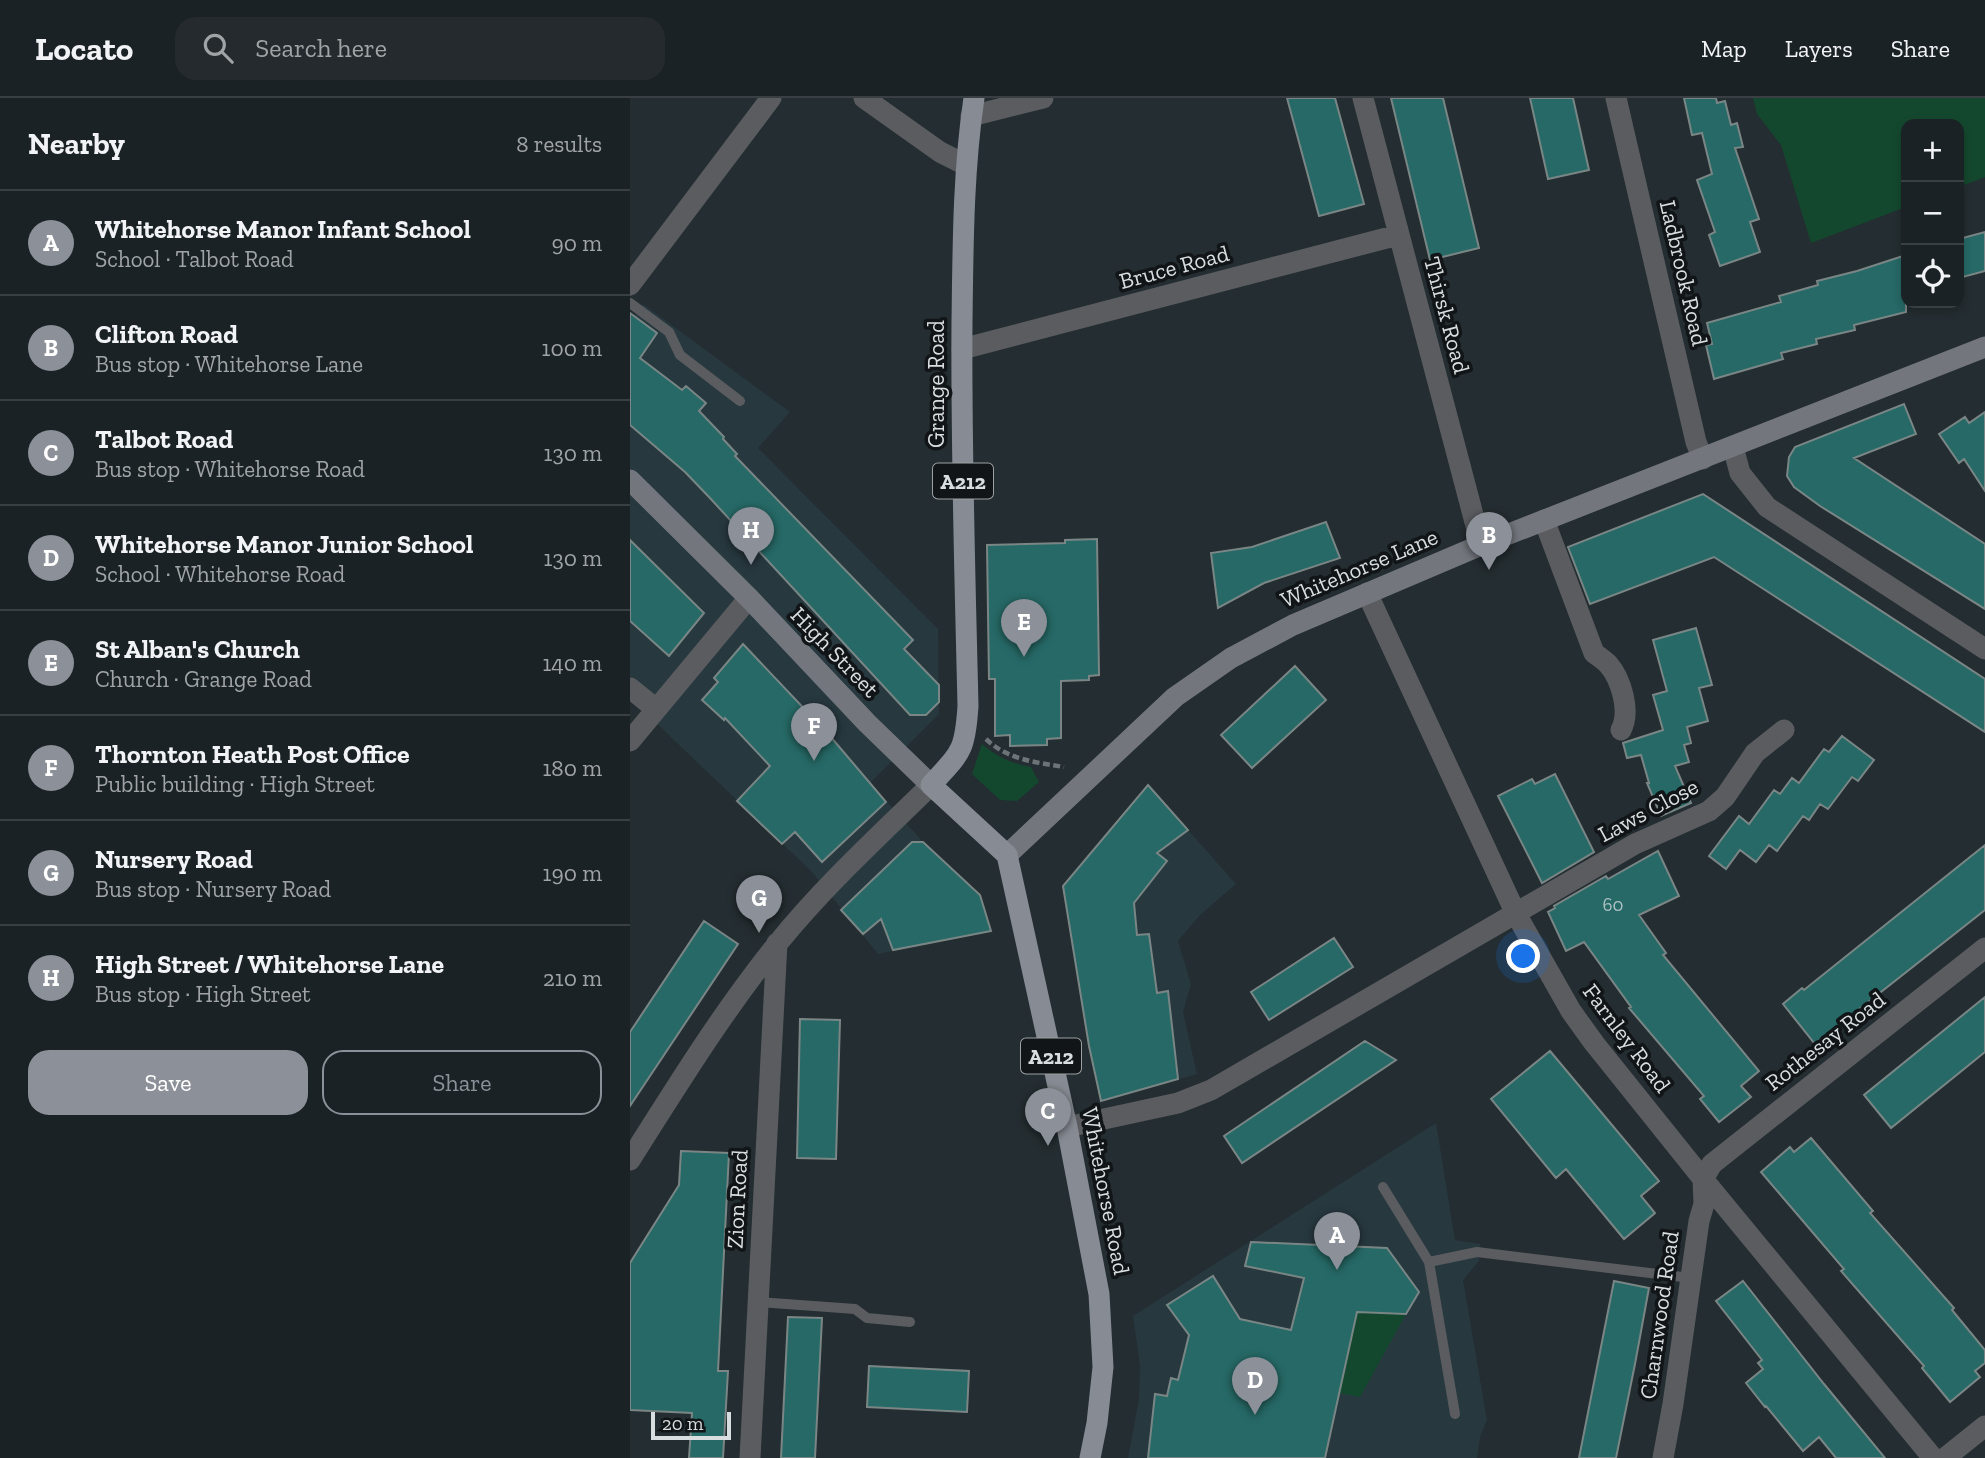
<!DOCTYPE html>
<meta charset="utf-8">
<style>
:root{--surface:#1b2225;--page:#242a2d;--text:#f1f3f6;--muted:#a0a4a7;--line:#393f42;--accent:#8c9099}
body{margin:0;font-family:"Zilla Slab",serif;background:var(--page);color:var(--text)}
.controls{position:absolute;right:21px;top:21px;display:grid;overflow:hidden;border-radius:14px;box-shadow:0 4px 10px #0003}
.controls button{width:63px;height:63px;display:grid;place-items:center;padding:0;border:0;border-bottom:2px solid var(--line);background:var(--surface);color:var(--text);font:35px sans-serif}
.scale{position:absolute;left:21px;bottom:18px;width:80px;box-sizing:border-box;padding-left:7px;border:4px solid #d8dee0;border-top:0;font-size:19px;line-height:24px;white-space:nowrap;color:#d8dee0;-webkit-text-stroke:5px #111517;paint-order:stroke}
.you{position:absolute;left:894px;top:859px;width:24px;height:24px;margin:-18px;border:5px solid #fff;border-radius:50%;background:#1a73e8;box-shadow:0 0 0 10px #1a73e833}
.badge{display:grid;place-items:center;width:46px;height:46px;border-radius:50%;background:var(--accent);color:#fff;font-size:23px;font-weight:700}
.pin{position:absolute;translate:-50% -58px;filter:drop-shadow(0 2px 4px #0008)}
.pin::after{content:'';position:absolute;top:37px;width:24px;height:21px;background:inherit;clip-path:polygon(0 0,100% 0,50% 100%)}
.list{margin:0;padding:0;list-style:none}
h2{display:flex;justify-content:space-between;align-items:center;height:91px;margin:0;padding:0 28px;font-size:30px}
h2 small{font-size:23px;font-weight:400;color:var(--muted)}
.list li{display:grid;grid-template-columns:46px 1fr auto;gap:21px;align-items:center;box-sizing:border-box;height:105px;padding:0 28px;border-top:2px solid var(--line)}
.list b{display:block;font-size:26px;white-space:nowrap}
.list p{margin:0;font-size:23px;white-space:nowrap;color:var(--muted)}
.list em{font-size:23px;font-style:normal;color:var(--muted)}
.actions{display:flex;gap:14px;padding:21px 28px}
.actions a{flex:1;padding:16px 0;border:2px solid var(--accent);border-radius:21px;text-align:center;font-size:24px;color:var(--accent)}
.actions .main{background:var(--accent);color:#fff}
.icon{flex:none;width:38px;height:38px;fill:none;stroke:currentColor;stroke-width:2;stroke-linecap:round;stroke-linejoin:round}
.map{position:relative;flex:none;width:1355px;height:1360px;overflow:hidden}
header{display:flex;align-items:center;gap:42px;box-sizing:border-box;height:98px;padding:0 35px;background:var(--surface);border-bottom:2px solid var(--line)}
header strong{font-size:33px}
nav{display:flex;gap:38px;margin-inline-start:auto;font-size:24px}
.search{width:490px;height:63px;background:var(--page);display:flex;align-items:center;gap:18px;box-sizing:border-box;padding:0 24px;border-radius:21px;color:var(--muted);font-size:26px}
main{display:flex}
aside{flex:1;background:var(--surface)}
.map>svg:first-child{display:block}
.built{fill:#27383f}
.green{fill:#14482e}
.building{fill:#266966;stroke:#798685;stroke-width:2}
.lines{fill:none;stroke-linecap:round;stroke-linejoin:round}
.path{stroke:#6c7477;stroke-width:4.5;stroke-dasharray:7 3.5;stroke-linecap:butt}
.lane{stroke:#5a5c60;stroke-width:10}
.street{stroke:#5a5c60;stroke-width:21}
.secondary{stroke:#73777d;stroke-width:21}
.primary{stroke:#878b93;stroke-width:21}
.labels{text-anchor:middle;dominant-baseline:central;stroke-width:7;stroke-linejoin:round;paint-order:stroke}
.number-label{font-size:19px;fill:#acc1c2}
.shield{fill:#111517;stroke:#9ca2a4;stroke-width:2}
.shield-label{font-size:21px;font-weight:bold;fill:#d8dee0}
.street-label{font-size:23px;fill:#d8dee0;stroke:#111517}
</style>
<header>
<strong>Locato</strong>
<div class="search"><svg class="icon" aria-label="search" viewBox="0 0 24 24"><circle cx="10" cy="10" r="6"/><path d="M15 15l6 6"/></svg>Search here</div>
<nav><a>Map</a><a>Layers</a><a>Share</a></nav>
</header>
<main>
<aside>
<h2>Nearby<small>8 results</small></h2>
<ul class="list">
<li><span class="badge">A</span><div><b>Whitehorse Manor Infant School</b><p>School · Talbot Road</p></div><em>90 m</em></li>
<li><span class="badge">B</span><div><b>Clifton Road</b><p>Bus stop · Whitehorse Lane</p></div><em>100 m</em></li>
<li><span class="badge">C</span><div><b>Talbot Road</b><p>Bus stop · Whitehorse Road</p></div><em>130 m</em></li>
<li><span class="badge">D</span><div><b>Whitehorse Manor Junior School</b><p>School · Whitehorse Road</p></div><em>130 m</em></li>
<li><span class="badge">E</span><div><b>St Alban's Church</b><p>Church · Grange Road</p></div><em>140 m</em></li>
<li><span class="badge">F</span><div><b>Thornton Heath Post Office</b><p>Public building · High Street</p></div><em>180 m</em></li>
<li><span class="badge">G</span><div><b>Nursery Road</b><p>Bus stop · Nursery Road</p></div><em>190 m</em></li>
<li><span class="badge">H</span><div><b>High Street / Whitehorse Lane</b><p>Bus stop · High Street</p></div><em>210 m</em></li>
</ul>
<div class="actions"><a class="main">Save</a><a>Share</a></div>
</aside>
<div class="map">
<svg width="1355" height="1360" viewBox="0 0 1355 1360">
<rect width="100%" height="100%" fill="#242d31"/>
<path class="built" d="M 13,206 L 160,314 L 128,350 L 308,531 L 309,616 L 240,685 L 293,744 L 342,790 L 353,807 L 361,833 L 248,856 L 181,773 L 0,600 L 0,224 Z
M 518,687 L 606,786 L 569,818 L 548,843 L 561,886 L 553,914 L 567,976 L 471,1003 L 459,948 L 433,788 Z
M 806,1025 L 825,1142 L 850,1146 L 849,1163 L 833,1182 L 857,1322 L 850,1339 L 847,1360 L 498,1360 L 509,1301 L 510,1267 L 503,1218 Z"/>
<path class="green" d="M 1123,0 L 1355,0 L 1355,79 L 1329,89 L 1329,26 L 1276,26 L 1276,109 L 1181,145 L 1151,47 L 1127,16 Z
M 352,646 C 366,658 382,666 401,669 L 409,684 L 387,703 L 370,702 L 342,676 Z
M 727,1214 L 776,1216 L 730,1299 L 709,1295 Z"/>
<path class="building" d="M 657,0 L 705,0 L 734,106 L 689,118 Z
M 761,0 L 813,0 L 849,150 L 800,162 Z
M 900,0 L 943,0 L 959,72 L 918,81 Z
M 1054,0 L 1086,0 L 1087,5 L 1095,3 L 1101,27 L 1107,25 L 1113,49 L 1105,50 L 1129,121 L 1120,124 L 1130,154 L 1090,168 L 1079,137 L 1085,134 L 1067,82 L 1082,76 L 1072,35 L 1062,37 Z
M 1355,134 L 1355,173 L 1329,180 L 1329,141 Z
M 1276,157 L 1276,214 L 1224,227 L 1225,232 L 1186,241 L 1187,246 L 1151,255 L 1153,261 L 1084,281 L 1076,247 L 1082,246 L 1077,225 L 1151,204 L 1149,198 L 1188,187 L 1187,183 L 1227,173 Z
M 0,215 L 27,235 L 10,260 L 52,292 L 56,288 L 76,305 L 69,313 L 94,339 L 93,341 L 107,356 L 105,358 L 283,542 L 274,551 L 309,587 L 309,604 L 296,617 L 280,617 L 79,399 L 55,374 L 0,327 Z
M 1274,306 L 1286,336 L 1224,360 L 1355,446 L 1355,511 L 1190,408 L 1164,389 L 1157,378 L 1159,359 L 1165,349 Z
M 1355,314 L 1355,393 L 1334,361 L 1329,365 L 1309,336 L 1335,319 L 1339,325 Z
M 1073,396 L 1355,581 L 1355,634 L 1084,459 L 960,506 L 938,449 Z
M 696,424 L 710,460 L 634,485 L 588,510 L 581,455 L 622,449 Z
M 467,441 L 469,577 L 459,578 L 459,582 L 431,583 L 431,640 L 417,641 L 417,647 L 380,648 L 380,637 L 365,638 L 365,581 L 359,581 L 357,447 L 435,445 L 435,442 Z
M 0,442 L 74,515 L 39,558 L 0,523 Z
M 1066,530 L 1082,587 L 1069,590 L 1078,623 L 1057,629 L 1061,645 L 1054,647 L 1059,664 L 1045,668 L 1061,705 L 1031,718 L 1017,685 L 1019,685 L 1011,657 L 997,660 L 993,645 L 1033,632 L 1023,597 L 1037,593 L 1023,542 Z
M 113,546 L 200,638 L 256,704 L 192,764 L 165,734 L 152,746 L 107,703 L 140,668 L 95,620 L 94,622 L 72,602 L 88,584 L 84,580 Z
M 665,568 L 696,602 L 622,670 L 591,637 Z
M 1212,638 L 1244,662 L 1228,683 L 1222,679 L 1198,711 L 1190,706 L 1179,722 L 1173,718 L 1147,753 L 1139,747 L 1126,764 L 1110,752 L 1096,771 L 1079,758 L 1109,718 L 1119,726 L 1144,692 L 1150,696 L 1162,680 L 1169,685 L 1194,651 L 1199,654 Z
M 925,676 L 964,754 L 912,785 L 868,698 L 902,681 L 905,686 Z
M 518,687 L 558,732 L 527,755 L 537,763 L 504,805 L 507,837 L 519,836 L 527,895 L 538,893 L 548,981 L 471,1003 L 459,948 L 433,788 Z
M 282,744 L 293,744 L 350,797 L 361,833 L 263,852 L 251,821 L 233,836 L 211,812 Z
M 1355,747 L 1355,812 L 1185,946 L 1153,906 L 1172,890 L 1174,892 Z
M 1028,753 L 1049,798 L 1009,817 L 1036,855 L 1033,857 L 1129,973 L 1111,988 L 1121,999 L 1089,1024 L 1070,1001 L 1074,998 L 999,910 L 1001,909 L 954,844 L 936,853 L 918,814 L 925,810 L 924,808 L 976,778 L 978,781 Z
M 74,823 L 108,846 L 0,1008 L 0,934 Z
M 704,840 L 723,869 L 639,922 L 621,894 Z
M 1355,899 L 1355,954 L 1261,1030 L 1234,997 Z
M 170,921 L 210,922 L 206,1061 L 167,1060 Z
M 735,943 L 766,962 L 612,1065 L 594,1038 Z
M 920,953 L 1029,1083 L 1011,1098 L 1025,1115 L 994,1141 L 936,1071 L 926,1080 L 861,1001 Z
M 1181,1040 L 1243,1113 L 1240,1115 L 1324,1210 L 1322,1212 L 1355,1252 L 1355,1265 L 1345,1273 L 1350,1279 L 1320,1304 L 1292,1270 L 1294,1268 L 1211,1173 L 1214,1171 L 1131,1074 L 1160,1049 L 1164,1054 Z
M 51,1053 L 99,1055 L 88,1273 L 98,1273 L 93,1360 L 59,1360 L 62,1315 L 0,1312 L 0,1165 L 49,1087 Z
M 621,1144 L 757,1150 L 789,1194 L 776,1216 L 727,1214 L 695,1360 L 518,1360 L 525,1296 L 537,1298 L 541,1280 L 548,1282 L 559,1237 L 537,1207 L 583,1178 L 610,1221 L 661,1232 L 674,1180 L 615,1168 Z
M 984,1183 L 1019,1190 L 1005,1266 L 986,1360 L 949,1360 Z
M 1113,1183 L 1194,1286 L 1255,1360 L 1206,1360 L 1189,1339 L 1173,1353 L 1136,1308 L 1135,1309 L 1116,1285 L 1133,1271 L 1128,1265 L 1132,1262 L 1086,1203 Z
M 158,1219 L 192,1220 L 185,1360 L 151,1360 Z
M 239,1268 L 339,1273 L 337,1314 L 237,1309 Z"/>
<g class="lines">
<path class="path" d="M 356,641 C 378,662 405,664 434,669"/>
<path class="lane" d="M 0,205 L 39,234 L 50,257 L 110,303
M 753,1089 L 799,1164 L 825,1316
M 799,1164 L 847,1154 L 1061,1180
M 128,1204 L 225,1211 L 237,1220 L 280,1224"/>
<path class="street" d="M 234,0 L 310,54 L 336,67
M 733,0 L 851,447
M 986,0 L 1066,344 L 1073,361
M 341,18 L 413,0
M 0,187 L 141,0
M 332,251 L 768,137
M 1103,349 L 1110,375 L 1137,409 L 1355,551
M 914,422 L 964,555 C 968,558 974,562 978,566 C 991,581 1001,613 991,632
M 737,495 L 886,816 L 941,913 L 964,945 L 1073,1081 L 1303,1360
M 0,590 L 26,611
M 0,643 L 119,500
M 437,1029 L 548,1005 L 581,992 L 1005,746 L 1079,713 L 1095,699 L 1125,655 L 1154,632
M 0,1062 C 47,988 93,913 148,845 C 194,788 249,738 301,687
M 120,1360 L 147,845
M 1033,1360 L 1043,1306 L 1069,1123 L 1074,1106 L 1073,1081 L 1082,1066 L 1355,850
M 1315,1360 L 1355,1328"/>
<path class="secondary" d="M 0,382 L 119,500 L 237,625 L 301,687
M 377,757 L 545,599 L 601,560 L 663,527 L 851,447 L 1355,249"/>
<path class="primary" d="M 344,0 C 333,74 333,149 332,224 C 331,352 335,480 338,608 C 335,654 331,654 301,687 L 377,757 L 437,1029 L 469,1196 L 473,1269 L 467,1325 L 460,1360"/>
</g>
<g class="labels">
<g class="number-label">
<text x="983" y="806">60</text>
</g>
<g class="shield">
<rect x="303" y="365.5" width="60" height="35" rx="5"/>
<rect x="391" y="940.5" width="60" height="35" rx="5"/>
</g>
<g class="shield-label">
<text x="333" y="383">A212</text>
<text x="421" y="958">A212</text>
</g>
<g class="street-label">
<text transform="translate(544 169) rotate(-15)">Bruce Road</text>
<text transform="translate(1054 175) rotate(77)">Ladbrook Road</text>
<text transform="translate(817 217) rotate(75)">Thirsk Road</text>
<text transform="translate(306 286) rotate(-90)">Grange Road</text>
<text transform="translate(729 470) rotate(-23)">Whitehorse Lane</text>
<text transform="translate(205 554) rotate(46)">High Street</text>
<text transform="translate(1018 712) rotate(-28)">Laws Close</text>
<text transform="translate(997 940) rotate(53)">Farnley Road</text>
<text transform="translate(1195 943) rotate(-38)">Rothesay Road</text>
<text transform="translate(476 1093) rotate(79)">Whitehorse Road</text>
<text transform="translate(107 1101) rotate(-87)">Zion Road</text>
<text transform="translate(1029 1217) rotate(-82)">Charnwood Road</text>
</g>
</g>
</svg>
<div class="controls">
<button>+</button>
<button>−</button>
<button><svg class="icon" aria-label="locate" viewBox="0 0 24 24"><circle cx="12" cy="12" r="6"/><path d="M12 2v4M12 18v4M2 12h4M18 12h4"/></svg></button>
</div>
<div class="scale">20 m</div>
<div class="you"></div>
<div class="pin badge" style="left:707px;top:1172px">A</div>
<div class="pin badge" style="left:859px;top:472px">B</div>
<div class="pin badge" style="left:418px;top:1048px">C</div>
<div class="pin badge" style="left:625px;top:1317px">D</div>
<div class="pin badge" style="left:394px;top:559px">E</div>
<div class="pin badge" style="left:184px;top:663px">F</div>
<div class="pin badge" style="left:129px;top:835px">G</div>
<div class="pin badge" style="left:121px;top:467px">H</div>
</div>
</main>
